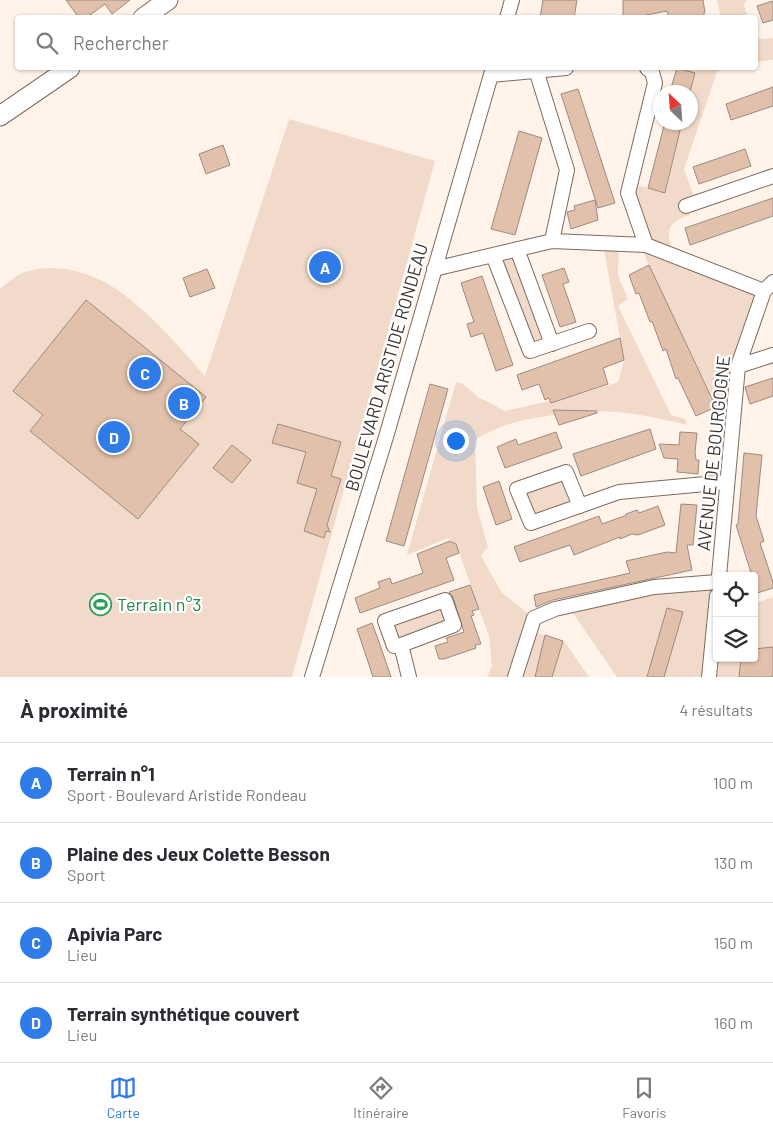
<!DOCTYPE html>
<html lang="fr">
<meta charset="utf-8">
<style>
:root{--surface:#fff;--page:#f2f2f3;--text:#2b2b33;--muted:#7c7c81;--line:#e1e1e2;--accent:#2f7ce8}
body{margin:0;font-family:Barlow,sans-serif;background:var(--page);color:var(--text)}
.controls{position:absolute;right:15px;bottom:15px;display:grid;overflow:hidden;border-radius:5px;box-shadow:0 1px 4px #0004}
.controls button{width:45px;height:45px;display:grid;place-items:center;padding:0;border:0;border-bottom:1px solid var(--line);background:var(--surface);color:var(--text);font:25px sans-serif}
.compass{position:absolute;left:653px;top:85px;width:45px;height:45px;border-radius:50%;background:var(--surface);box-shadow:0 1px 4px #0004;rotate:335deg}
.you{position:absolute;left:455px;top:440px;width:18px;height:18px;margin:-12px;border:4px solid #fff;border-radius:50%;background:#1a73e8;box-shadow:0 0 0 8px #1a73e833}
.badge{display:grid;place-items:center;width:32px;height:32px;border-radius:50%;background:var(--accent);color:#fff;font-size:16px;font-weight:700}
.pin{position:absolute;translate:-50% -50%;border:2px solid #fff;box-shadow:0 1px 5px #0006}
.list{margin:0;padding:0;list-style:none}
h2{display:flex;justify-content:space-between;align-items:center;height:65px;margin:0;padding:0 20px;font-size:21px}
h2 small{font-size:16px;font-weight:400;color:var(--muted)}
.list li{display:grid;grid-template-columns:32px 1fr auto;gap:15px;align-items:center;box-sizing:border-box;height:80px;padding:0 20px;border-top:1px solid var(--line)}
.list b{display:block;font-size:19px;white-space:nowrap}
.list p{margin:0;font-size:16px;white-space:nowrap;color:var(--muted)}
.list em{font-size:16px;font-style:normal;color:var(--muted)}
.icon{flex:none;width:28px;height:28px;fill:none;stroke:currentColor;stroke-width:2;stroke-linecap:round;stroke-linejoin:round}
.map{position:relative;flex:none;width:773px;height:677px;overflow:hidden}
.search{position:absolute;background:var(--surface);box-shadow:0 1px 4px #0004;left:15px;right:15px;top:15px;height:55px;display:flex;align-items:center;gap:12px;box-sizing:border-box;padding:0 18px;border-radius:5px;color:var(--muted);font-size:19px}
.sheet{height:385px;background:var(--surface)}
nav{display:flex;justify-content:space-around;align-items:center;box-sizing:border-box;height:70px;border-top:1px solid var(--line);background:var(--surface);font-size:14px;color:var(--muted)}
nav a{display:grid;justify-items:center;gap:2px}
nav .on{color:var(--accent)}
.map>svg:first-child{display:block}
.green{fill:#f1dac9}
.building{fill:#e1c1ab;stroke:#9d8a7e}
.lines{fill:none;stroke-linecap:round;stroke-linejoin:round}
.minor-casing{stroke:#7c6b5e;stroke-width:16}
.major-casing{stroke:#7c6b5e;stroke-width:21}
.minor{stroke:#fff;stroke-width:14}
.major{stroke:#fff;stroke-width:19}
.labels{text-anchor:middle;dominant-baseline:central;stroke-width:4.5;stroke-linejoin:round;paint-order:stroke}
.street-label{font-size:18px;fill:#3c342f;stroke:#fff}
.leisure-label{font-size:18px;fill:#27864d;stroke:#fff;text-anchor:start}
</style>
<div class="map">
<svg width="773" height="677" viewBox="0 0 773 677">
<rect width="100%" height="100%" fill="#fff3ea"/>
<path class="green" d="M 717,0 L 746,0 L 744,5 L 748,17 L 721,17 Z
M 773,38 L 773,60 L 756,62 L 756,39 Z
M 674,68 L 724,68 L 717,72 L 684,169 L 695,199 L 685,202 L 690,215 C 663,223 667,234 674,256 L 764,291 L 735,397 L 717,406 L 649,267 L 641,245 L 630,183 L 666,193 L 682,123 L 690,122 L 690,92 L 696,73 Z
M 289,119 L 435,161 L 292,677 L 0,677 L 0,289 C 7,283 16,275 25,272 C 63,260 104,277 132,301 C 159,323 182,350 205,376 Z
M 603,244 L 619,245 L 618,276 L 628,299 L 618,306 L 671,415 L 685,419 L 687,425 C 653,416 620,410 585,411 C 572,411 559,414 547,416 C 520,420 498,425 475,440 L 477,508 L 488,547 L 481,556 L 502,593 L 534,618 L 531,631 L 564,641 L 589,677 L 487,677 L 492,666 L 489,636 L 456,544 L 448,538 L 407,555 L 456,382 L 463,384 L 478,397 L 505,411 L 577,395 L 618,382 L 624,360 Z
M 517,249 L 552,344 L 530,351 L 493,255 Z
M 566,472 L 580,506 L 531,523 L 517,489 Z
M 717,582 L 717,658 L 754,658 L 754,604 L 773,597 L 773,677 L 617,677 L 568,606 Z
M 445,600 L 454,625 L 394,646 L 385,621 Z"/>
<path class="building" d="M 66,0 L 130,0 L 112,14 L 105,4 L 86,18 L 79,18 Z
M 543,0 L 577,0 L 574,18 L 540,18 Z
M 623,0 L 703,0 L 705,12 L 702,18 L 669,18 L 667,11 L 646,15 L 646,18 L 623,18 Z
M 773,1 L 773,20 L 763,23 L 757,6 Z
M 677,68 L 695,73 L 690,92 L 672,92 L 673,89 L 671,88 Z
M 773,87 L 773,106 L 731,120 L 726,104 Z
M 578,89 L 615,203 L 598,208 L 561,94 Z
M 665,122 L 682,122 L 665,193 L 648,188 Z
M 519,131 L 542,138 L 515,235 L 491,229 Z
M 223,145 L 230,165 L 206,174 L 199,154 Z
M 745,149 L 751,166 L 699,184 L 693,167 Z
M 773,198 L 773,216 L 690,245 L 685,228 Z
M 595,200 L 598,220 L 571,229 L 567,212 L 575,210 L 574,206 Z
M 649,265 L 716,407 L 696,416 L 678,378 L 676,379 L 666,349 L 663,351 L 652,321 L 650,322 L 639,293 L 636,294 L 629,275 Z
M 564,268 L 569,282 L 563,284 L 576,322 L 560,327 L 542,275 Z
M 207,269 L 215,288 L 190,297 L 183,278 Z
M 482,276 L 513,365 L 496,371 L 483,333 L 471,337 L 467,324 L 474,322 L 461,283 Z
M 86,300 L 206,397 L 180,429 L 199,444 L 138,519 L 30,431 L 43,415 L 13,391 Z
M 620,338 L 624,360 L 603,368 L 608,384 L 551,403 L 549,398 L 545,400 L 539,384 L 522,390 L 517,375 Z
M 773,378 L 773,396 L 750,404 L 745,387 Z
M 430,384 L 448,389 L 404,546 L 386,541 Z
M 553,410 L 597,411 L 597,413 L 559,425 Z
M 278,424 L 341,442 L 331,476 L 341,479 L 327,525 L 330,532 L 326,531 L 324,538 L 304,531 L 317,489 L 297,483 L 306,452 L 272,443 Z
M 650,429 L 656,449 L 581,476 L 573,454 Z
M 556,432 L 562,448 L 505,468 L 497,447 L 516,439 L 518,445 Z
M 680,432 L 697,433 L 695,452 L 696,460 L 699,460 L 698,474 L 677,472 L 678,459 L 664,458 L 659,444 L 679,445 Z
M 232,445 L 251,460 L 232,483 L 213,468 Z
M 744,453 L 762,455 L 756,516 L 764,541 L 760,543 L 773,582 L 773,588 L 757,593 L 754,583 L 754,576 L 752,576 L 736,525 L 738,524 Z
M 499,481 L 512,519 L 496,525 L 483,487 Z
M 681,504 L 697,505 L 693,545 L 687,545 L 692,570 L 553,600 L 536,607 L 534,595 L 630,573 L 626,561 L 667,552 L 676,553 Z
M 658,506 L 665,525 L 638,535 L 632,534 L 620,539 L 620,537 L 574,555 L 570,545 L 520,562 L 514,547 L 599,516 L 602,524 L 627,515 L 626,514 L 637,510 L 639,513 Z
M 450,541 L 456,544 L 459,553 L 446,558 L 454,580 L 360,613 L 355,598 L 380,588 L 378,582 L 390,578 L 392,584 L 423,573 L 417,554 Z
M 470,585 L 479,609 L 472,611 L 474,615 L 471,616 L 481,644 L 475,645 L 476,648 L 444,659 L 439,659 L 435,646 L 448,642 L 446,638 L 464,632 L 453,597 L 449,592 Z
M 667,608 L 683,612 L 664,677 L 647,677 Z
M 372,623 L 379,642 L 391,677 L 373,677 L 357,629 Z
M 545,635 L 563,641 L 552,677 L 535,677 Z
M 773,647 L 773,677 L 739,677 L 741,658 L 754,658 L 754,649 Z"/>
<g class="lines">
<defs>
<path id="minor" d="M 507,18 L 512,0
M 536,70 L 567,170 L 552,241
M 491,75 L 566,68
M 686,206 L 773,176
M 646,245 L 628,193 L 655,83 L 652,72 L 647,68
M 517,249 L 552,344
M 493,255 L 530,351 L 589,331
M 434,269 L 552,241 L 646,245 L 764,291
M 738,366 L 773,355
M 580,506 L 566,472 L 517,489 L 531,523 L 619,492 L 727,482
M 719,576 L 738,366 L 764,291 L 773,282
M 445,600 L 454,625 L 401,645 L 394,646 L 385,621 Z
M 401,645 L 409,677
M 312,677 L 386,437 L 493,68
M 515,677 L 534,618 L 555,609 L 654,587 L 717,582
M 709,677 L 717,596"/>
<path id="major" d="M 143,18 L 168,0
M 0,116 L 70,68"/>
</defs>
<use href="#minor" class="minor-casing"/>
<use href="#major" class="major-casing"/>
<use href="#minor" class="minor"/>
<use href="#major" class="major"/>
</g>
<defs>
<symbol id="stadium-ring" viewBox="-11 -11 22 22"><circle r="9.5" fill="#fff" stroke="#2e9e5b" stroke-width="1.5"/><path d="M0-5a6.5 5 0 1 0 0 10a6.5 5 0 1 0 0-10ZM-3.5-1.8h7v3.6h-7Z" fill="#2e9e5b"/></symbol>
</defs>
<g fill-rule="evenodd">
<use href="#stadium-ring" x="88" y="592" width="25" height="25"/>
</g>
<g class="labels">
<g class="street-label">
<text transform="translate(386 367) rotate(-74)">BOULEVARD ARISTIDE RONDEAU</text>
<text transform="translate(713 453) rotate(-84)">AVENUE DE BOURGOGNE</text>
</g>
<g class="leisure-label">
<text x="117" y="604">Terrain n°3</text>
</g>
</g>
</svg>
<div class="controls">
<button><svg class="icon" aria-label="locate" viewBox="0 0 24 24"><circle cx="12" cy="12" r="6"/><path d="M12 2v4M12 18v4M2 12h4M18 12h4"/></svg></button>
<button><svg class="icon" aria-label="layers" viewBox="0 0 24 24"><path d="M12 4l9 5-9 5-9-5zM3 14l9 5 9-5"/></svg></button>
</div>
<svg class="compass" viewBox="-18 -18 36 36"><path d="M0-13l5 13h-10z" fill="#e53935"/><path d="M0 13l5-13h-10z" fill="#7c7c81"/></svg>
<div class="you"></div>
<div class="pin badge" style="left:325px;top:267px">A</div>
<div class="pin badge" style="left:184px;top:403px">B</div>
<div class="pin badge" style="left:145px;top:373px">C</div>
<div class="pin badge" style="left:114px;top:437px">D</div>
<div class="search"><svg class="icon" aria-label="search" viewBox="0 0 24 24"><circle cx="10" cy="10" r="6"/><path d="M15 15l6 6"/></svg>Rechercher</div>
</div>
<section class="sheet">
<h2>À proximité<small>4 résultats</small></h2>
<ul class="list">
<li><span class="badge">A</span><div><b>Terrain n°1</b><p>Sport · Boulevard Aristide Rondeau</p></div><em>100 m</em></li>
<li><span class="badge">B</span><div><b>Plaine des Jeux Colette Besson</b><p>Sport</p></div><em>130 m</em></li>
<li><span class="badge">C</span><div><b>Apivia Parc</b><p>Lieu</p></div><em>150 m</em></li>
<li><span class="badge">D</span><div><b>Terrain synthétique couvert</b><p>Lieu</p></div><em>160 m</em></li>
</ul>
</section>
<nav>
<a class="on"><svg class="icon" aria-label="map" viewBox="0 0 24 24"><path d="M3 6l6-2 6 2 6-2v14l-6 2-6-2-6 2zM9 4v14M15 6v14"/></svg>Carte</a>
<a><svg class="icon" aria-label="directions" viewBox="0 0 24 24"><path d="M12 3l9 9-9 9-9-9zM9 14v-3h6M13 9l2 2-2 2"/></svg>Itinéraire</a>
<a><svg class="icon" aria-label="saved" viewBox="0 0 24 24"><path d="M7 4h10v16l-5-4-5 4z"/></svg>Favoris</a>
</nav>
